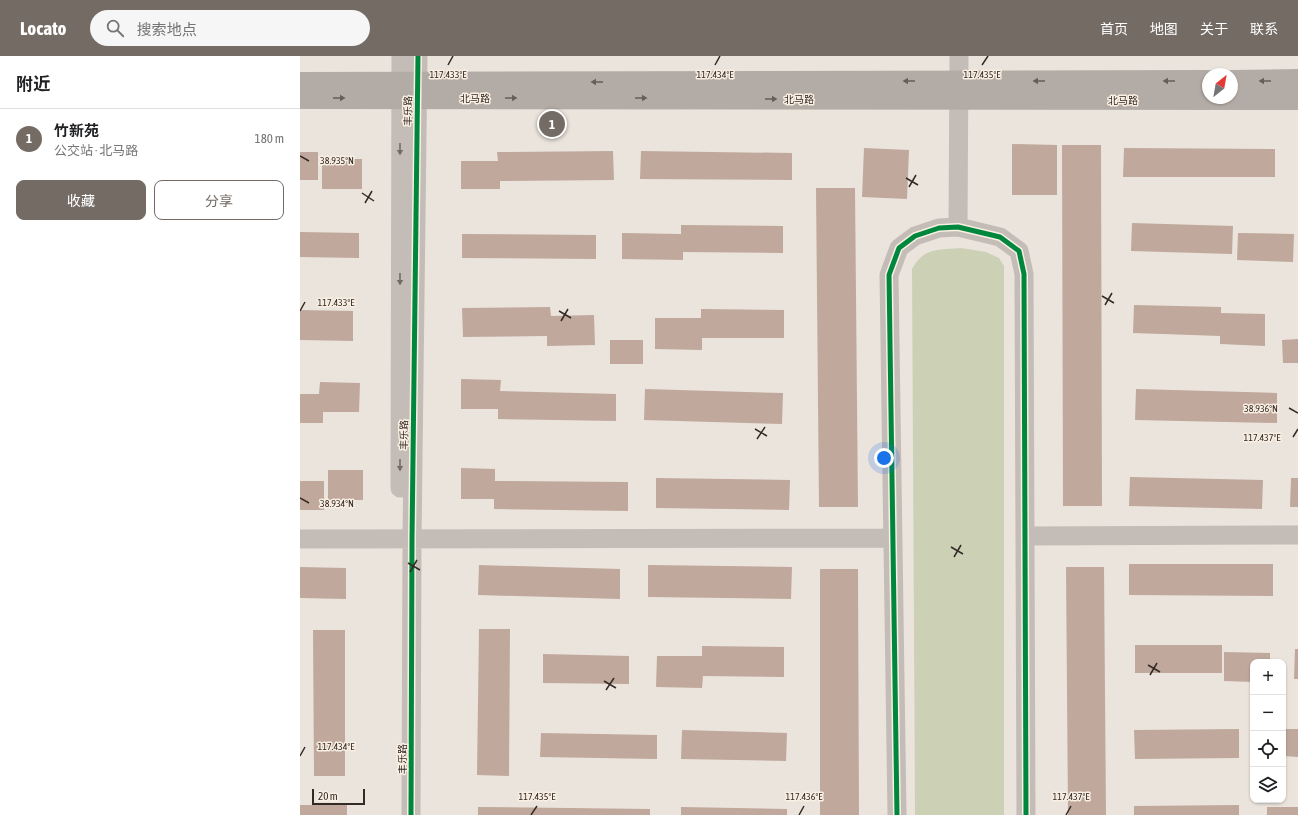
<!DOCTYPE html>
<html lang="zh">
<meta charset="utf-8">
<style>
:root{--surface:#fff;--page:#f6f6f6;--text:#202124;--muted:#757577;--line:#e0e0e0;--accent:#746b65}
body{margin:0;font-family:"Asap Condensed","Noto Sans SC",sans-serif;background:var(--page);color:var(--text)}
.controls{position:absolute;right:12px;bottom:12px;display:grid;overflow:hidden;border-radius:8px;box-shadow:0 1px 3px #0004}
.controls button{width:36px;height:36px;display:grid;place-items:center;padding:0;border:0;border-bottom:1px solid var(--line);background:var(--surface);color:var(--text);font:20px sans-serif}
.compass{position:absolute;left:902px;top:12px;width:36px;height:36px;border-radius:50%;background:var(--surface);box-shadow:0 1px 3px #0004;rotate:31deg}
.scale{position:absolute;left:12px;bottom:10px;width:53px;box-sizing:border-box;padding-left:4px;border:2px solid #342a25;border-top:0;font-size:11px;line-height:14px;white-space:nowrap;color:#342a25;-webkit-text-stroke:3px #f9efe2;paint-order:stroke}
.you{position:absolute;left:584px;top:402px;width:14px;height:14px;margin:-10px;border:3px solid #fff;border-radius:50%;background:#1a73e8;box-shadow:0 0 0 6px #1a73e833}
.badge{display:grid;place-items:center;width:26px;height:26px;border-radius:50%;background:var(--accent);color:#fff;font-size:13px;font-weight:700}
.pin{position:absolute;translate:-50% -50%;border:2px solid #fff;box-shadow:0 1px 4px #0006}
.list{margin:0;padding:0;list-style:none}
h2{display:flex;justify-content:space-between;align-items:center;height:52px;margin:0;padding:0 16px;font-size:17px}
h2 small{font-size:13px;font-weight:400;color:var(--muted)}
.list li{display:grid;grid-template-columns:26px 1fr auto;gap:12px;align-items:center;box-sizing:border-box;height:60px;padding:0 16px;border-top:1px solid var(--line)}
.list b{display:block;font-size:15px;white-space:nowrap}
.list p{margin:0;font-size:13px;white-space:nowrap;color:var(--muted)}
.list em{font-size:13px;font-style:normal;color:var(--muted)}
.actions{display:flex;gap:8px;padding:12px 16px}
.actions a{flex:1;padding:9px 0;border:1px solid var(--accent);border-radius:8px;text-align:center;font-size:14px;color:var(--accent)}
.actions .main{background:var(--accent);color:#fff}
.icon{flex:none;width:22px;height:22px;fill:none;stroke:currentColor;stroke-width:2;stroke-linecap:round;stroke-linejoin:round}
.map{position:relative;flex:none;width:998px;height:759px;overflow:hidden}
header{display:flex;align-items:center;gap:24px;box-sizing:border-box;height:56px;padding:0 20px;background:var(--accent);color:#fff}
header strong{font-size:19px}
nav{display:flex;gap:22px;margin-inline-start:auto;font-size:14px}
.search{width:280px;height:36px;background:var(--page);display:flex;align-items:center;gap:10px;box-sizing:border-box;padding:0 14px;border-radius:22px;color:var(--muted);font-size:15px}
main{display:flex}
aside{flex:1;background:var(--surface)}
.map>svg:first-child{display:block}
.green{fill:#ccd1b6}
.building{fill:#c0a89d}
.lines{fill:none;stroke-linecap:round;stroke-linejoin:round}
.minor{stroke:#c4bcb6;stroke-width:19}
.major{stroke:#b3aba5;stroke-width:22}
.cycleway-casing{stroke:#f9efe2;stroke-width:8}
.cycleway{stroke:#00873e;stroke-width:5}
.oneway{fill:#675e58}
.oneway2{fill:#756c66}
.ticks{fill:none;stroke:#342a25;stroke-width:1.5}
.labels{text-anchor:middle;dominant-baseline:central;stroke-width:3;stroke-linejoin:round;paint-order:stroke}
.street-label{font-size:10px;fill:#342a25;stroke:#f9efe2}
.ticks-label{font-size:10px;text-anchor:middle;fill:#342a25;stroke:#f9efe2;stroke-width:3;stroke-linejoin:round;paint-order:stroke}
</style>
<header>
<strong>Locato</strong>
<div class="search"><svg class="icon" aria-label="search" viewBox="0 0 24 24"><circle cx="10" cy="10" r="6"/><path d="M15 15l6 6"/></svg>搜索地点</div>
<nav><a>首页</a><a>地图</a><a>关于</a><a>联系</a></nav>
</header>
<main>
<aside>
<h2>附近<small></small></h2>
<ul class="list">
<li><span class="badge">1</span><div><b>竹新苑</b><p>公交站 · 北马路</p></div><em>180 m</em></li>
</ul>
<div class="actions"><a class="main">收藏</a><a>分享</a></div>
</aside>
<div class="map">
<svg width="998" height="759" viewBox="0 0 998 759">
<rect width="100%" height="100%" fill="#ebe4dc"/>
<path class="green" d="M 661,192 L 686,196 L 699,202 L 704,210 L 704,759 L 615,759 L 612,213 C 624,191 638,194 661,192 Z"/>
<path class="building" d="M 712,88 L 757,89 L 757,139 L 712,139 Z
M 762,89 L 801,89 L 802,450 L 763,450 Z
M 564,92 L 609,94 L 607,143 L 562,141 Z
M 824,92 L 975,93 L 975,121 L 823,121 Z
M 313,95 L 314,124 L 200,125 L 200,133 L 161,133 L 161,105 L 198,105 L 197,96 Z
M 341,95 L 492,97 L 492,124 L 340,123 Z
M 0,96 L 18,96 L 18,124 L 0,124 Z
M 22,103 L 62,103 L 62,133 L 22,133 Z
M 516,132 L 555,132 L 558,451 L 519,451 Z
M 832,167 L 933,170 L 932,198 L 831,195 Z
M 381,169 L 483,170 L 483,197 L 383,196 L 383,204 L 322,203 L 322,177 L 381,178 Z
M 0,176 L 59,177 L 59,202 L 0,201 Z
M 938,177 L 994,178 L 993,206 L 937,204 Z
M 162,178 L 296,179 L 296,203 L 162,202 Z
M 834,249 L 921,251 L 921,257 L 965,258 L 965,290 L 920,288 L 920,280 L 833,277 Z
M 250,251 L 251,260 L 294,259 L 295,289 L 247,290 L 247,280 L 163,281 L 162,252 Z
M 401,253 L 484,254 L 484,282 L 402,282 L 402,294 L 355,293 L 355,262 L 401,262 Z
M 0,254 L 53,255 L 53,285 L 0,284 Z
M 998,283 L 998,307 L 983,307 L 982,284 Z
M 310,284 L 343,284 L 343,308 L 310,308 Z
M 161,323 L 201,324 L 200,335 L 316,338 L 316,365 L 198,363 L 198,353 L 161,353 Z
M 20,326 L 60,327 L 59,356 L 23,356 L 23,367 L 0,367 L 0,338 L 19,338 Z
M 345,333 L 483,337 L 482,368 L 344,364 Z
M 836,333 L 977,337 L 977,367 L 835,364 Z
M 161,412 L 195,413 L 195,425 L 328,426 L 328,455 L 194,453 L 194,443 L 161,443 Z
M 28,414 L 63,414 L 63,444 L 28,444 Z
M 830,421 L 963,424 L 962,453 L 829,450 Z
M 356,422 L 490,424 L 489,454 L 356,452 Z
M 991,422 L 998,422 L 998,451 L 990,451 Z
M 0,425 L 24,425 L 24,454 L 0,454 Z
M 829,508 L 973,508 L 973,540 L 829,539 Z
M 179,509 L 320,513 L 320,543 L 178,539 Z
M 348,509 L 492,511 L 491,543 L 348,541 Z
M 0,511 L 46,512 L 46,543 L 0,542 Z
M 766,511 L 804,511 L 806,759 L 768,759 Z
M 520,513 L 558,513 L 559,759 L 520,759 Z
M 179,573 L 210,573 L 209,720 L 177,719 Z
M 13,574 L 45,574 L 45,720 L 14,720 Z
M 835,589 L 922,589 L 922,617 L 835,617 Z
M 402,590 L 484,591 L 484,621 L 403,620 L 402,632 L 356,631 L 357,600 L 402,600 Z
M 995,593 L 998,593 L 998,623 L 994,623 Z
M 924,596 L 970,597 L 970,606 L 953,606 L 953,626 L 924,625 Z
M 243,598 L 329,600 L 329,628 L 243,627 Z
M 939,673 L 939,702 L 835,703 L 834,674 Z
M 983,673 L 998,673 L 998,701 L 983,700 Z
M 382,674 L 487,677 L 486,705 L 381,703 Z
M 241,677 L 357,679 L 357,703 L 240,701 Z
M 0,749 L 47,749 L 47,759 L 0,759 Z
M 939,749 L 939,759 L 834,759 L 834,750 Z
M 178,751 L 350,753 L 350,759 L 178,759 Z
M 381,751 L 487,753 L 487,759 L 381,759 Z
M 967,751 L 998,751 L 998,759 L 967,759 Z"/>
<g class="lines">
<path class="minor" d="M 658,171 L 659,0
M 100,432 L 101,0
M 725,480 L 998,479
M 0,483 L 593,482
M 111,759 L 112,483 L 118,0
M 597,759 L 589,219 L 599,192 L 615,180 L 639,172 L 658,171 L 700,181 L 719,195 L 724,218 L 726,759"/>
<path class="major" d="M 932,25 L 998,24
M 0,27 L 908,25
M 0,42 L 998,43"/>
<defs>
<path id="cycleway" d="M 111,759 L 112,483 L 118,0
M 597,759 L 589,219 L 599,192 L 615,180 L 639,172 L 658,171 L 700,181 L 719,195 L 724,218 L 726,759"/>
</defs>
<use href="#cycleway" class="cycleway-casing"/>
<use href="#cycleway" class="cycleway"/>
</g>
<defs><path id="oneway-solid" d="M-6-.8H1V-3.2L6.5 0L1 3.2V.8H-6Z"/></defs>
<g class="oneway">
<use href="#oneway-solid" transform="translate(609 25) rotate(180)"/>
<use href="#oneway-solid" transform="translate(739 25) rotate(180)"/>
<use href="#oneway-solid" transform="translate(869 25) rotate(180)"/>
<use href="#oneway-solid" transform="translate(965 25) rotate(180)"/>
<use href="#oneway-solid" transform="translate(297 26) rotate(180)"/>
<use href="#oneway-solid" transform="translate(39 42)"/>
<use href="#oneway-solid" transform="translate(211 42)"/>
<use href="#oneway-solid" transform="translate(341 42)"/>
<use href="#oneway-solid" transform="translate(471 43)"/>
</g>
<g class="oneway2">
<use href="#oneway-solid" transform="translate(100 93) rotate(90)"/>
<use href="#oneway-solid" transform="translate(100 223) rotate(90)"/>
<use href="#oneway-solid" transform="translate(100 409) rotate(90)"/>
</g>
<path class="ticks" d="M 148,9 L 153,0M 415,9 L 420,0M 682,9 L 688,0M 0,100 L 9,105M 606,122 L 618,129M 609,131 L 616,119M 62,137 L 74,145M 65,147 L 72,135M 802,240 L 814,247M 805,249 L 812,237M 0,255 L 5,246M 259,255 L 271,262M 261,265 L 268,253M 989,352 L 998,357M 455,373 L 467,380M 993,381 L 998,373M 457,383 L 465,371M 0,442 L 9,447M 651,491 L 663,498M 654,501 L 661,489M 108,507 L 120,514M 110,516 L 117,504M 848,609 L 860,616M 850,619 L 857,607M 304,625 L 316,632M 306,634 L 314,622M 0,700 L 5,691M 231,759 L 237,750M 499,759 L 504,750M 766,759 L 771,750"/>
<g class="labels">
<g class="street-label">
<text x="175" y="42">北马路</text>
<text x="499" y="43">北马路</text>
<text x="823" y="44">北马路</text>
<text transform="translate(108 55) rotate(-89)">丰乐路</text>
<text transform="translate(104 379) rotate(-89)">丰乐路</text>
<text transform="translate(102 703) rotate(-90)">丰乐路</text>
</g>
</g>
<g class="ticks-label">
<text x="148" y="22">117.433°E</text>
<text x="415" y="22">117.434°E</text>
<text x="682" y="22">117.435°E</text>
<text x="37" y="108">38.935°N</text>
<text x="36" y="250">117.433°E</text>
<text x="961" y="356">38.936°N</text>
<text x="962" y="385">117.437°E</text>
<text x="37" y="451">38.934°N</text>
<text x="36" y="694">117.434°E</text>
<text x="237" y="744">117.435°E</text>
<text x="504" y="744">117.436°E</text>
<text x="771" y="744">117.437°E</text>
</g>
</svg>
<div class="controls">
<button>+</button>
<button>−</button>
<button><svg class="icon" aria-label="locate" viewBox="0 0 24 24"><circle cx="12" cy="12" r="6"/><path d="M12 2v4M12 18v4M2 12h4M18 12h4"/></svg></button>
<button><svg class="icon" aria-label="layers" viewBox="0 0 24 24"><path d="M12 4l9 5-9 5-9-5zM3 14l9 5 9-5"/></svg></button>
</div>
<svg class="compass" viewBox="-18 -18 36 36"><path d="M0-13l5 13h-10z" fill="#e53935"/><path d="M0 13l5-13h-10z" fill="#757577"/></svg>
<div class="scale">20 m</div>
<div class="you"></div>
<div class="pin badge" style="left:252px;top:68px">1</div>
</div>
</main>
